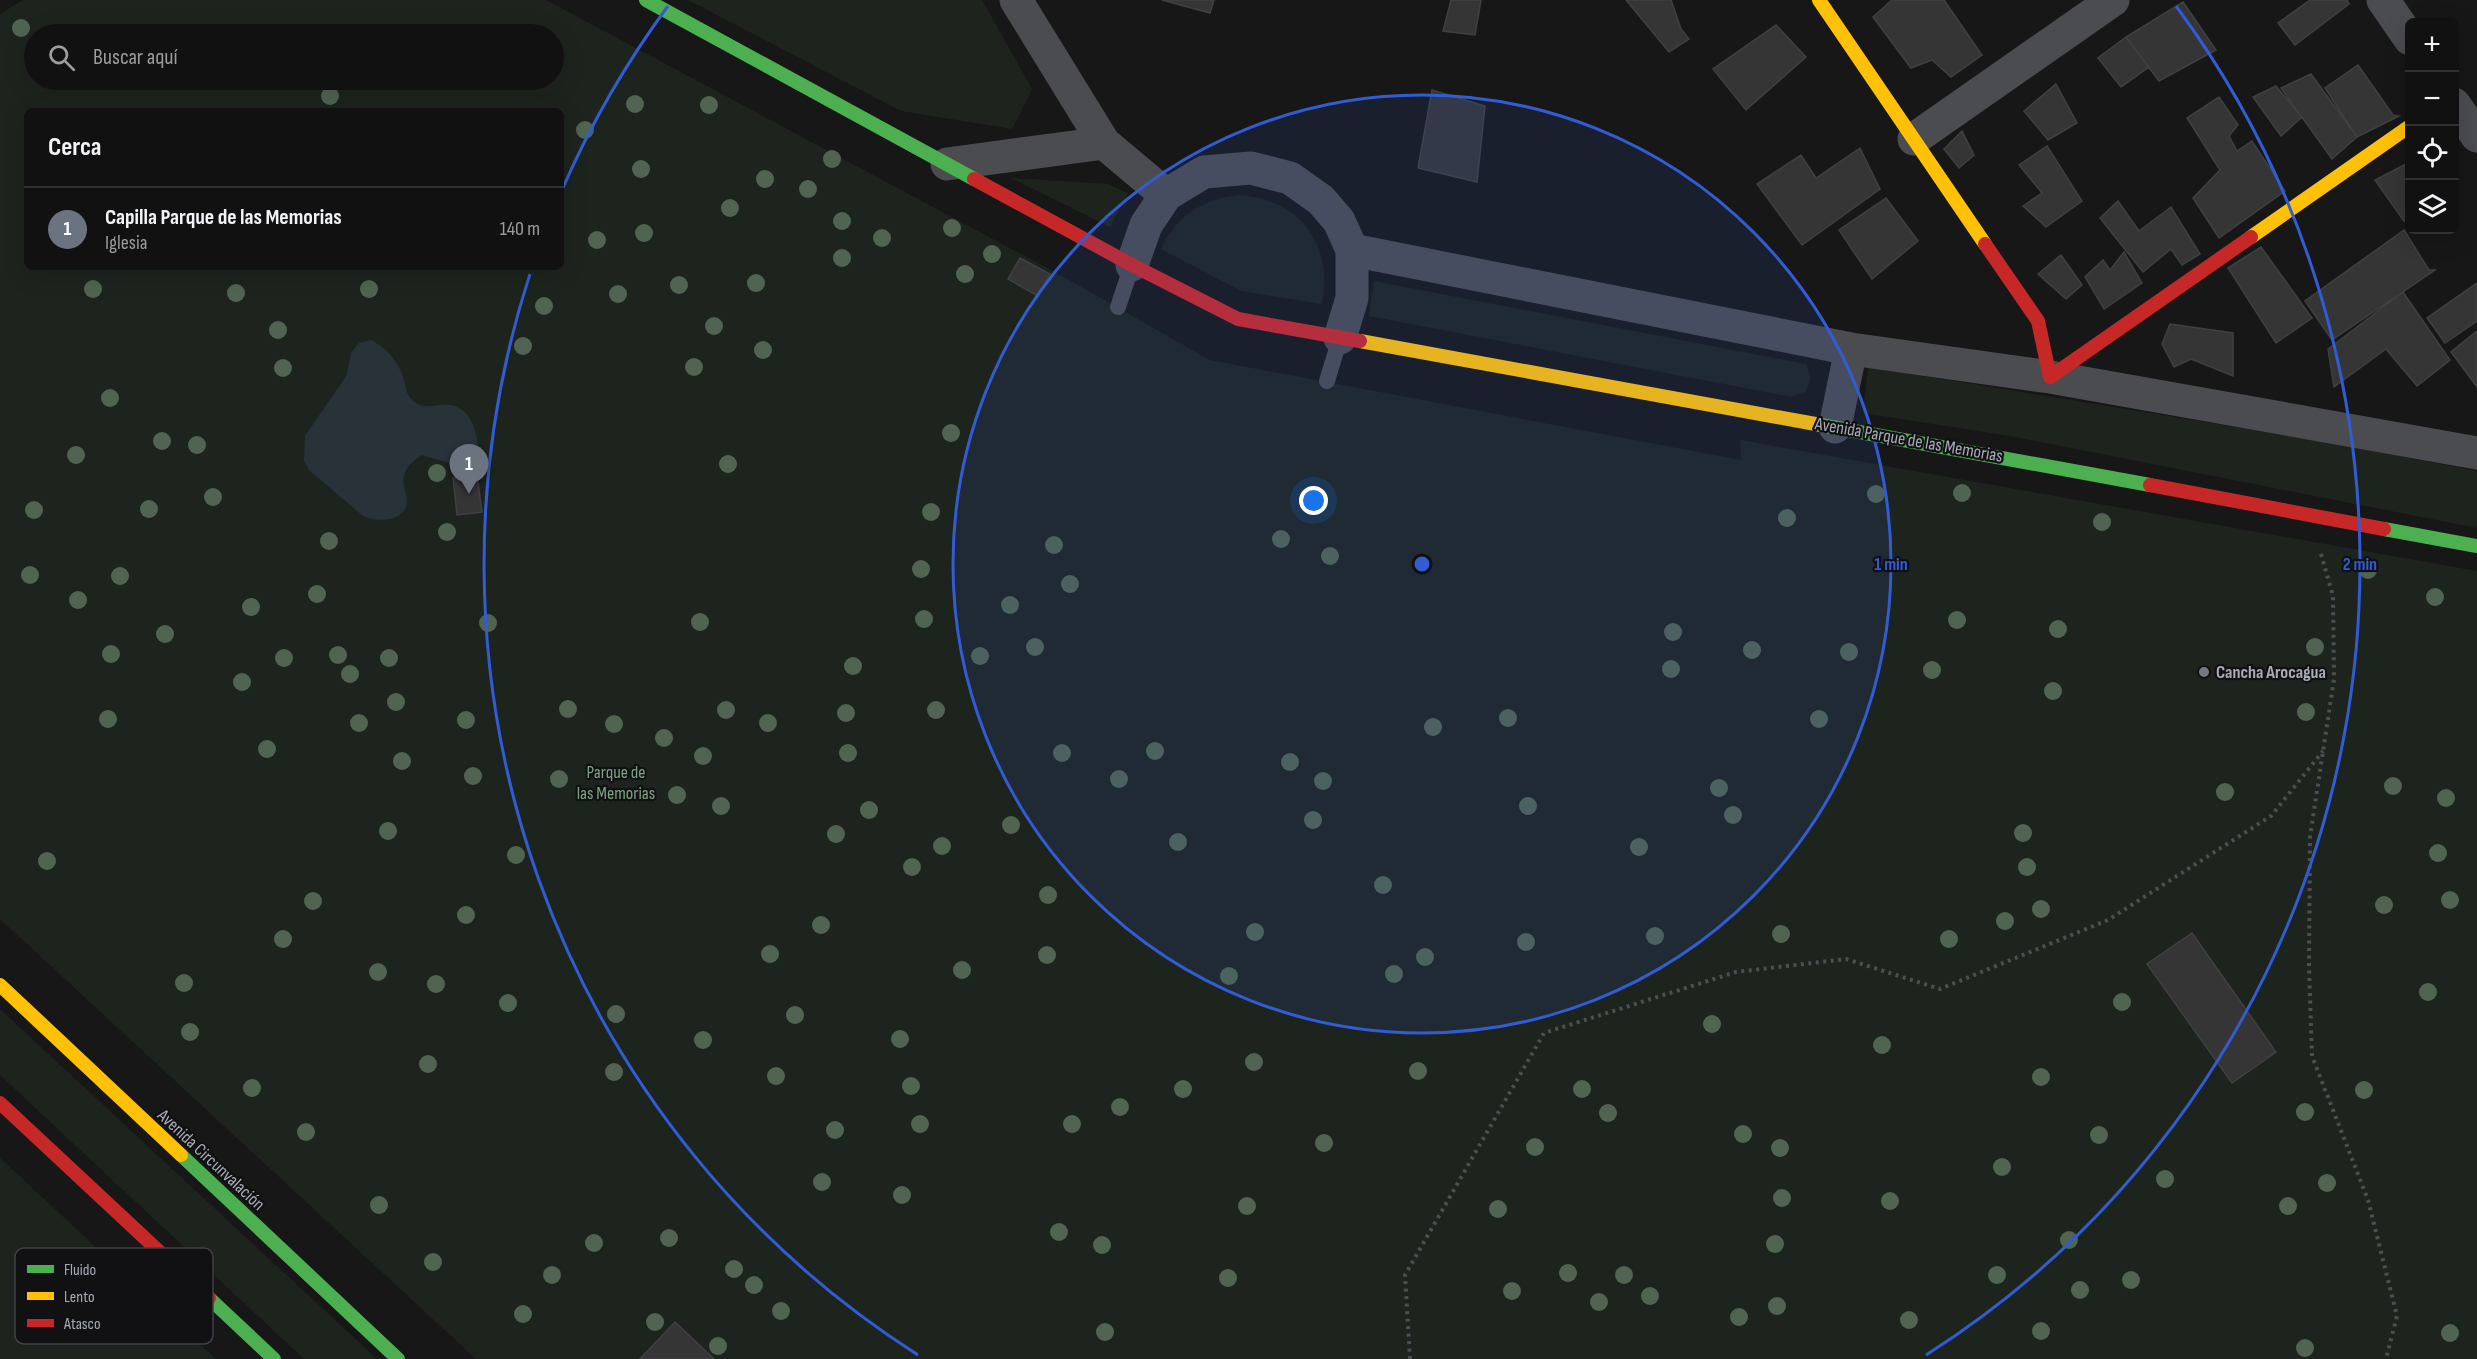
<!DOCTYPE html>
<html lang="es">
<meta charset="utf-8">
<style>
:root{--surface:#111;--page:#1a1a1a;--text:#f1f3f6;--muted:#9c9d9f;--line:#303131;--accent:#ea580c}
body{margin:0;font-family:"Sofia Sans Condensed",sans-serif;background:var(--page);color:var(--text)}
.controls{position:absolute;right:18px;top:18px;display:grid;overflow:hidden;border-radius:9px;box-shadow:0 6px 24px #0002}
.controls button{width:54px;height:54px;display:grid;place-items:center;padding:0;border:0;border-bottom:2px solid var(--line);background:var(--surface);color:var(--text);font:30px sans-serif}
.you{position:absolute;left:1314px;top:501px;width:21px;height:21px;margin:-15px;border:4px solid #fff;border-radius:50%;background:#1a73e8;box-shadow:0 0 0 9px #1a73e833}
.badge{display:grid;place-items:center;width:39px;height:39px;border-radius:50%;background:var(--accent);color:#fff;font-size:20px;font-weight:700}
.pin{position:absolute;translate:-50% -50px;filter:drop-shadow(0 2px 3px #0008)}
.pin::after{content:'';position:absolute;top:32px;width:21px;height:18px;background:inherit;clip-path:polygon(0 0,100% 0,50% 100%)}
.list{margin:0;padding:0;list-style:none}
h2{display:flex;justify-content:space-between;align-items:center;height:78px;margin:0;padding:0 24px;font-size:26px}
h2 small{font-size:20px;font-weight:400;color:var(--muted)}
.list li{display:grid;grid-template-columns:39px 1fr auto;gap:18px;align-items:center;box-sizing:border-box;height:84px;padding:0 24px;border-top:2px solid var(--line)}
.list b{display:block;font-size:22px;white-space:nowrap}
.list p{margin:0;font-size:20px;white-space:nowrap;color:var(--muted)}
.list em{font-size:20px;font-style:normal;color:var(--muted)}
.icon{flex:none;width:33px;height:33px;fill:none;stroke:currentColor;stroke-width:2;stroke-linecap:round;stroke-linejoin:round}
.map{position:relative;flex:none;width:2477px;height:1359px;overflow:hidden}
.search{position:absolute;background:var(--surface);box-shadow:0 6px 24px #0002;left:24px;top:24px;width:540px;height:66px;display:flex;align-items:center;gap:15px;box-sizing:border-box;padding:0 21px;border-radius:33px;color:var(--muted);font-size:22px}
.panel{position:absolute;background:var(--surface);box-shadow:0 6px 24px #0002;left:24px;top:108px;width:540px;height:162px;border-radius:9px}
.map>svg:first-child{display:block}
.green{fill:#1d241e;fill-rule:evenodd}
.water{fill:#2a3239}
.building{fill:#353536;stroke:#3f4043;stroke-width:1.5}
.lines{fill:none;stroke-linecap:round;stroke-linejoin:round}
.path{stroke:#4d4e52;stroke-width:4;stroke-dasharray:3 4.5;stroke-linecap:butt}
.lane{stroke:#4b4c50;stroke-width:16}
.street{stroke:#4b4c50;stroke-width:33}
.fast{stroke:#4caf50;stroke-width:14}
.slow{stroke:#ffc107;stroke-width:14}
.jam{stroke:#c62828;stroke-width:14}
.tree{fill:#506451}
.ring{fill:none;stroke:#325cd3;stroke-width:3}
.poi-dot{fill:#757880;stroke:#111113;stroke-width:2}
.labels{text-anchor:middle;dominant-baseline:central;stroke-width:4.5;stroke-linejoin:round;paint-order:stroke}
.street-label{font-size:18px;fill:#a8adb8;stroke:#111113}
.poi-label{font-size:18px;font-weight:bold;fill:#a8adb8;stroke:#111113;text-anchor:start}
.park-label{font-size:18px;fill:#7fa381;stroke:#111113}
.key{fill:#111113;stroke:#3e4045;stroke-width:1.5}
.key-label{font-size:16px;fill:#a8adb8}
.centre{fill:#325cd3;stroke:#111113;stroke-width:3}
.ring-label{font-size:18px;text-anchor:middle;font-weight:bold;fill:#325cd3;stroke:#111113;stroke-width:4.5;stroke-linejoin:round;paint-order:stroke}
</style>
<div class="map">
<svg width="2477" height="1359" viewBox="0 0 2477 1359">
<rect width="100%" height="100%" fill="#171717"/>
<path class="green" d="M 23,0 L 546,0 L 1062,276 L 1210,360 L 1741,460 L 1740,440 L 2477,571 L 2477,1359 L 476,1359 L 0,919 L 0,14 ZM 34,34 L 554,34 L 554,80 L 34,80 ZM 27,111 L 561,111 L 561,267 L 27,267 Z
M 688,0 L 982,0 L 1032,89 L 1012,129 L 901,111 Z
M 1011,178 L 1108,184 L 1128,193 L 1110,227 Z
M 1239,195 C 1300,199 1334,245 1322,304 L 1241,291 L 1161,249 C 1177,215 1203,199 1239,195 Z
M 1374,281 L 1806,364 L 1811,377 L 1806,391 L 1792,397 L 1369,316 Z
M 1868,367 L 2321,441 L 2477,471 L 2477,528 L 2010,436 L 1863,413 Z
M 0,1009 L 377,1359 L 304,1359 L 0,1075 Z
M 0,1158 L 216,1359 L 0,1359 Z"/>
<path class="water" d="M 371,340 C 388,349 397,360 403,377 C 406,385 405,392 411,399 C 424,412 436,403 450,405 C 473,408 479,438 478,457 L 468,466 L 453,464 L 421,455 C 414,461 406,466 404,476 C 402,485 406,491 407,499 C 408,522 377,523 363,516 L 309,470 L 304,460 L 305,436 L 347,375 L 351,353 L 359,343 Z"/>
<path class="building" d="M 1162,0 L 1214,0 L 1210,13 Z
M 1451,0 L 1481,0 L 1475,35 L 1443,31 Z
M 1626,0 L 1671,0 L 1681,29 L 1689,39 L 1669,52 Z
M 1892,0 L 1944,0 L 1982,55 L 1951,77 L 1932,60 L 1911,68 L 1873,17 Z
M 2310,0 L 2347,0 L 2349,4 L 2295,45 L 2278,23 Z
M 2183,2 L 2216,50 L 2159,81 L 2126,37 Z
M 1776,25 L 1806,57 L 1746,110 L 1713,69 Z
M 2126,37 L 2149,67 L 2121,87 L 2098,58 Z
M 2358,65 L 2393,115 L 2399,116 L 2357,137 L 2325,88 Z
M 2311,74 L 2357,137 L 2332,159 L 2281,88 Z
M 2056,84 L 2077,123 L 2048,140 L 2024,111 Z
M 2276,86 L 2302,117 L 2281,136 L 2253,97 Z
M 1432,90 L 1485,106 L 1477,182 L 1418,168 Z
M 2219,97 L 2238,125 L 2229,136 L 2237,151 L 2252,141 L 2285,191 L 2219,238 L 2193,198 L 2220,170 L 2187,118 Z
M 1962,131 L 1974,155 L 1959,168 L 1944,149 Z
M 2047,146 L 2082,201 L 2046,227 L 2023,206 L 2042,193 L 2019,165 Z
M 1860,148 L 1880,189 L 1802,245 L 1757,184 L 1801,155 L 1816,178 Z
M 2410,162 L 2410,218 L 2404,221 L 2375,180 Z
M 1886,198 L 1918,241 L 1872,279 L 1839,230 Z
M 2118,201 L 2139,231 L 2171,207 L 2200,254 L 2182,265 L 2171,249 L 2143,272 L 2100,218 Z
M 2404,230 L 2429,270 L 2435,270 L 2332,340 L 2305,301 Z
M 2261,247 L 2312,318 L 2276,343 L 2228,268 Z
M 2124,252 L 2142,283 L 2104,309 L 2085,277 L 2103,260 L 2110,270 Z
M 2061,255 L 2082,285 L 2066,299 L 2038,274 Z
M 1020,258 L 1050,274 L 1038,296 L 1008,279 Z
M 2477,283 L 2477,321 L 2445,343 L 2427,318 Z
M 2403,292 L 2450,360 L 2417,386 L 2386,349 L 2334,387 L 2328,349 Z
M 2170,324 L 2233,333 L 2233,376 L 2191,359 L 2174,367 L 2162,344 Z
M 2477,331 L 2477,387 L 2451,352 Z
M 477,476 L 482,512 L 457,515 L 453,478 Z
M 2192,933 L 2276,1052 L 2232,1083 L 2147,964 Z
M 675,1322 L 714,1359 L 640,1359 Z"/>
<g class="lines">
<path class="path" d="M 2321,554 L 2333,596 L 2334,679 L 2310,837 L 2309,966 L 2312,1056 L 2368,1200 L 2397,1316 L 2386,1359
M 1410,1359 L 1405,1275 L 1544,1033 L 1736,972 L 1846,959 L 1940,989 L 2108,920 L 2271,816 L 2323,751"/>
<path class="lane" d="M 1118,307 L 1132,265
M 1327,381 L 1340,338"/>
<path class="street" d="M 1016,0 L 1104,143 L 1166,195
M 2383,0 L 2410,39
M 2454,104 L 2477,136
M 1914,139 L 2113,0
M 947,164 L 1104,143
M 1352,250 L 1851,349 L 2050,377 L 2477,453
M 1132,265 L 1146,225 L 1166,195 L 1204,172 L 1251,168 L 1290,178 L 1321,200 L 1339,221 L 1352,250 L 1352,298 L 1340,338
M 1835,427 L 1851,349"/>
<path class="fast" d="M 646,0 L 974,179
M 1821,425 L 2150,485
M 2384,529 L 2477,546
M 181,1155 L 398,1359
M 209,1298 L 274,1359"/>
<path class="slow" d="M 1819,0 L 1985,244
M 2251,237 L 2410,126
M 1360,341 L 1821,425
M 0,985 L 181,1155"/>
<path class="jam" d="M 974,179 L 1132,265 L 1238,319 L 1360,341
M 1985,244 L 2038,321 L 2050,377 L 2251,237
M 2150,485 L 2384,529
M 0,1103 L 209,1298"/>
</g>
<g class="tree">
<circle cx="21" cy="28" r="9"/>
<circle cx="330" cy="96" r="9"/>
<circle cx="635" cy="104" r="9"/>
<circle cx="709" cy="105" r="9"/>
<circle cx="585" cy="130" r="9"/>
<circle cx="832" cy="159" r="9"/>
<circle cx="641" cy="169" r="9"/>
<circle cx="765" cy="179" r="9"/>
<circle cx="808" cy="189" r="9"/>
<circle cx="730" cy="208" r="9"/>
<circle cx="842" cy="221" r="9"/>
<circle cx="952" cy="228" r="9"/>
<circle cx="644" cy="233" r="9"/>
<circle cx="882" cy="238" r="9"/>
<circle cx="597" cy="240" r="9"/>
<circle cx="992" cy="254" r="9"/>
<circle cx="842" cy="258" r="9"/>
<circle cx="965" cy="274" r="9"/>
<circle cx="756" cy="283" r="9"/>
<circle cx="679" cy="285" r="9"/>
<circle cx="93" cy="289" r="9"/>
<circle cx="369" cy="289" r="9"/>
<circle cx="236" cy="293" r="9"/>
<circle cx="618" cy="294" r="9"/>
<circle cx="544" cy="306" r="9"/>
<circle cx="714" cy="326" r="9"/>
<circle cx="278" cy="330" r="9"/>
<circle cx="523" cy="346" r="9"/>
<circle cx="763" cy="350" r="9"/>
<circle cx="694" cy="367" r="9"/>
<circle cx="283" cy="368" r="9"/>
<circle cx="110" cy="398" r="9"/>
<circle cx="951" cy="433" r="9"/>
<circle cx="162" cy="441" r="9"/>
<circle cx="197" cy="445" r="9"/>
<circle cx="76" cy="455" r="9"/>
<circle cx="728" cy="464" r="9"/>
<circle cx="437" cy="473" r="9"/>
<circle cx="1962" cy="493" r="9"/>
<circle cx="1876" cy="494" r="9"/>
<circle cx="213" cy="497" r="9"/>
<circle cx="149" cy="509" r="9"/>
<circle cx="34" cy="510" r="9"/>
<circle cx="931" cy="512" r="9"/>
<circle cx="1787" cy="518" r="9"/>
<circle cx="2102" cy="522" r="9"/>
<circle cx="447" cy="532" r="9"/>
<circle cx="1281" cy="539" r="9"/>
<circle cx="329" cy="541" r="9"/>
<circle cx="1054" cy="545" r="9"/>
<circle cx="1330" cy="556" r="9"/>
<circle cx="921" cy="569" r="9"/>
<circle cx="2368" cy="570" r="9"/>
<circle cx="30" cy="575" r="9"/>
<circle cx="120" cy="576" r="9"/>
<circle cx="1070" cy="584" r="9"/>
<circle cx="317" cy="594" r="9"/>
<circle cx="2435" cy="597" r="9"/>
<circle cx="78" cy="600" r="9"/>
<circle cx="1010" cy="605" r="9"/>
<circle cx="251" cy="607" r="9"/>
<circle cx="924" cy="619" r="9"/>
<circle cx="1957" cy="620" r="9"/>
<circle cx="700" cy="622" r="9"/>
<circle cx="488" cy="623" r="9"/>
<circle cx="2058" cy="629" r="9"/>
<circle cx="1673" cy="632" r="9"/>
<circle cx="165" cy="634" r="9"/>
<circle cx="1035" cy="647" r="9"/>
<circle cx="2315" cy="647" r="9"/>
<circle cx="1752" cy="650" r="9"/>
<circle cx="1849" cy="652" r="9"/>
<circle cx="111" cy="654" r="9"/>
<circle cx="338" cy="655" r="9"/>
<circle cx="980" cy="656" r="9"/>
<circle cx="284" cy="658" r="9"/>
<circle cx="389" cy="658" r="9"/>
<circle cx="853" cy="666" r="9"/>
<circle cx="1671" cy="669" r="9"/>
<circle cx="1932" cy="670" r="9"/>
<circle cx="350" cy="674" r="9"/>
<circle cx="242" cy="682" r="9"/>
<circle cx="2053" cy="691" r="9"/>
<circle cx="396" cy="702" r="9"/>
<circle cx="568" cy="709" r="9"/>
<circle cx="726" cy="710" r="9"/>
<circle cx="936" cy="710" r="9"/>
<circle cx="2306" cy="712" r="9"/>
<circle cx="846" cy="713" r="9"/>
<circle cx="1508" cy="718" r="9"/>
<circle cx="108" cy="719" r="9"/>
<circle cx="1819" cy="719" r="9"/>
<circle cx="466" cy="720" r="9"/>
<circle cx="359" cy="723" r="9"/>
<circle cx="768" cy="723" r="9"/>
<circle cx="614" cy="724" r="9"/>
<circle cx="1433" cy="727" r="9"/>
<circle cx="664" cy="738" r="9"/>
<circle cx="267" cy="749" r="9"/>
<circle cx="1155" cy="751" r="9"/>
<circle cx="848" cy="753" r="9"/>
<circle cx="1062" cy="753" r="9"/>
<circle cx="703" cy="756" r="9"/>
<circle cx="402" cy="761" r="9"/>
<circle cx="1290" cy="762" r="9"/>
<circle cx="473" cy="776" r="9"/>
<circle cx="559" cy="779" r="9"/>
<circle cx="1119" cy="779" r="9"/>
<circle cx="1323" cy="781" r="9"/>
<circle cx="2393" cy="786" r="9"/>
<circle cx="1719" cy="788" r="9"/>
<circle cx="2225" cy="792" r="9"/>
<circle cx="677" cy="795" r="9"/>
<circle cx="2446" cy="798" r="9"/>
<circle cx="721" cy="806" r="9"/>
<circle cx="1528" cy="806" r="9"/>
<circle cx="869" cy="810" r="9"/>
<circle cx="1733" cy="815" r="9"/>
<circle cx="1313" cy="820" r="9"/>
<circle cx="1011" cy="825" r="9"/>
<circle cx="388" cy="831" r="9"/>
<circle cx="2023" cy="833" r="9"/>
<circle cx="836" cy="834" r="9"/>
<circle cx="1178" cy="842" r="9"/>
<circle cx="942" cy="846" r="9"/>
<circle cx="1639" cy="847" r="9"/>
<circle cx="2438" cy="853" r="9"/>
<circle cx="516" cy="855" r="9"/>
<circle cx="47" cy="861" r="9"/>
<circle cx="912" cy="867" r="9"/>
<circle cx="2027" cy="867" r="9"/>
<circle cx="1383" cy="885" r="9"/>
<circle cx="1048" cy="895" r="9"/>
<circle cx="2450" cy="900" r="9"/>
<circle cx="313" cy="901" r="9"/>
<circle cx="2384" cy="905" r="9"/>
<circle cx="2041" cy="909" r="9"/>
<circle cx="466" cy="915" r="9"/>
<circle cx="2005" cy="921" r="9"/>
<circle cx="821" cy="925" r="9"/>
<circle cx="1255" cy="932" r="9"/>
<circle cx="1781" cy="934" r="9"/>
<circle cx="1655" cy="936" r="9"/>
<circle cx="283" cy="939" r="9"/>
<circle cx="1949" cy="939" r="9"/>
<circle cx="1526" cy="942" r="9"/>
<circle cx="770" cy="954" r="9"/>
<circle cx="1047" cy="955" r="9"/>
<circle cx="1425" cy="957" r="9"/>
<circle cx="962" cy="970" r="9"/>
<circle cx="378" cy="972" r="9"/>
<circle cx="1394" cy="974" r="9"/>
<circle cx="1229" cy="976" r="9"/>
<circle cx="184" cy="983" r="9"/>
<circle cx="436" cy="984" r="9"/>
<circle cx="2428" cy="992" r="9"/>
<circle cx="2122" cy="1002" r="9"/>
<circle cx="508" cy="1003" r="9"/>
<circle cx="616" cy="1014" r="9"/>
<circle cx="795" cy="1015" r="9"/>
<circle cx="1712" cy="1024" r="9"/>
<circle cx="190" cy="1032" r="9"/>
<circle cx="900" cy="1039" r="9"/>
<circle cx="703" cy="1040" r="9"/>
<circle cx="1882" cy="1045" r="9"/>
<circle cx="1254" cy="1062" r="9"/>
<circle cx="428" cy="1064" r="9"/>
<circle cx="1418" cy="1071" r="9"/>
<circle cx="614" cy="1072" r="9"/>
<circle cx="776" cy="1076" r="9"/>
<circle cx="2041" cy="1077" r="9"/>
<circle cx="911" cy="1086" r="9"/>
<circle cx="252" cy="1088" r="9"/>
<circle cx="1183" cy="1089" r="9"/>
<circle cx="1582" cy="1089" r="9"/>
<circle cx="2364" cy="1090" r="9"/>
<circle cx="1120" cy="1107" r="9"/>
<circle cx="2305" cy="1112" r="9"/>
<circle cx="1608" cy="1113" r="9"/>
<circle cx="920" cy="1124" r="9"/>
<circle cx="1072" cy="1124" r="9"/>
<circle cx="835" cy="1130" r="9"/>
<circle cx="306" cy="1132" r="9"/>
<circle cx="1743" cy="1134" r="9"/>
<circle cx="2099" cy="1135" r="9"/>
<circle cx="1324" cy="1143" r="9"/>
<circle cx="1535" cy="1147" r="9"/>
<circle cx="1780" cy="1148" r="9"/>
<circle cx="2002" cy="1167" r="9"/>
<circle cx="2165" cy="1179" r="9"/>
<circle cx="822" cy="1182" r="9"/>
<circle cx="2327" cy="1183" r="9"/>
<circle cx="902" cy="1195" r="9"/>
<circle cx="1782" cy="1198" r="9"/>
<circle cx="1890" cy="1201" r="9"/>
<circle cx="379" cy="1205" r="9"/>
<circle cx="1247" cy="1206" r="9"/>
<circle cx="2288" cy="1206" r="9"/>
<circle cx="1498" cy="1209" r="9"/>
<circle cx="1059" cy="1232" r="9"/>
<circle cx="669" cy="1238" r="9"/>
<circle cx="2069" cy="1240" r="9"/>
<circle cx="594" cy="1243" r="9"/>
<circle cx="1775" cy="1244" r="9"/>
<circle cx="1102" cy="1245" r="9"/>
<circle cx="433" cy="1262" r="9"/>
<circle cx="734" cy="1269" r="9"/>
<circle cx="1568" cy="1273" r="9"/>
<circle cx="552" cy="1275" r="9"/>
<circle cx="1624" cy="1275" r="9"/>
<circle cx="1997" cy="1275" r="9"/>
<circle cx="1228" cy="1278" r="9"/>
<circle cx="2131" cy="1280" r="9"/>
<circle cx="754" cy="1285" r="9"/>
<circle cx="2080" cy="1290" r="9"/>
<circle cx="1512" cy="1291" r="9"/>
<circle cx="1650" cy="1296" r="9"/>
<circle cx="1599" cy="1302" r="9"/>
<circle cx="1777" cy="1306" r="9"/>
<circle cx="781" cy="1311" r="9"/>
<circle cx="523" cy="1314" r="9"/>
<circle cx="1739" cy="1317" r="9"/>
<circle cx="1909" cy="1320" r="9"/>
<circle cx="655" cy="1322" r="9"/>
<circle cx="2041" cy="1331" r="9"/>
<circle cx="1105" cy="1332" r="9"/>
<circle cx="2450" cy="1333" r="9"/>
<circle cx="718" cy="1346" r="9"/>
<circle cx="2305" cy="1348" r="9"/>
</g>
<circle cx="1422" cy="564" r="469" fill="#325cd3" fill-opacity=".12"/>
<g class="ring">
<circle cx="1422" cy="564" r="469"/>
<path d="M918 1355A938 938 0 0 1 530 274M562 190A938 938 0 0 1 668 6M2176 6A938 938 0 0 1 1926 1355"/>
</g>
<circle class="poi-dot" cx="2204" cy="672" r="6"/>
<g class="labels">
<g class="street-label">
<text transform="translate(1909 440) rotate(10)">Avenida Parque de las Memorias</text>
<text transform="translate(211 1160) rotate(43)">Avenida Circunvalación</text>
</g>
<g class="poi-label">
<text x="2216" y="672">Cancha Arocagua</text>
</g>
<g class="park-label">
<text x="616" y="772">Parque de<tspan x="616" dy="21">las Memorias</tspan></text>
</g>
</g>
<rect x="15" y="1248" width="198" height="96" rx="9" class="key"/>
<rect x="27" y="1265" width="27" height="8" fill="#4caf50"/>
<rect x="27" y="1292" width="27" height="8" fill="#ffc107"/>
<rect x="27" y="1319" width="27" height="8" fill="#c62828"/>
<g class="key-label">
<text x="64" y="1275">Fluido</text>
<text x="64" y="1302">Lento</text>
<text x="64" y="1329">Atasco</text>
</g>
<circle cx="1422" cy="564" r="9" class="centre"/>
<g class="ring-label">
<text x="1891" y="570">1 min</text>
<text x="2360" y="570">2 min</text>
</g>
</svg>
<div class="controls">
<button>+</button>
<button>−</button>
<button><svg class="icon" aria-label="locate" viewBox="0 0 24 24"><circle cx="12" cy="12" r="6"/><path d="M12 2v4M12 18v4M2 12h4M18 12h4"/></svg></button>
<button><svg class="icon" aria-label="layers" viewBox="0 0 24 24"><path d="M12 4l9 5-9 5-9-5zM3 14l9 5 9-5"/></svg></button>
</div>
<div class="you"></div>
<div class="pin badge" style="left:469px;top:494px;background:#6b7280">1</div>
<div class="search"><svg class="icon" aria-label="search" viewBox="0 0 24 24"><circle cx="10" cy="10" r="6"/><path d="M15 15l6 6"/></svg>Buscar aquí</div>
<section class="panel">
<h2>Cerca<small></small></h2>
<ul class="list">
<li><span class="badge" style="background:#6b7280">1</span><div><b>Capilla Parque de las Memorias</b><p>Iglesia</p></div><em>140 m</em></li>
</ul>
</section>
</div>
